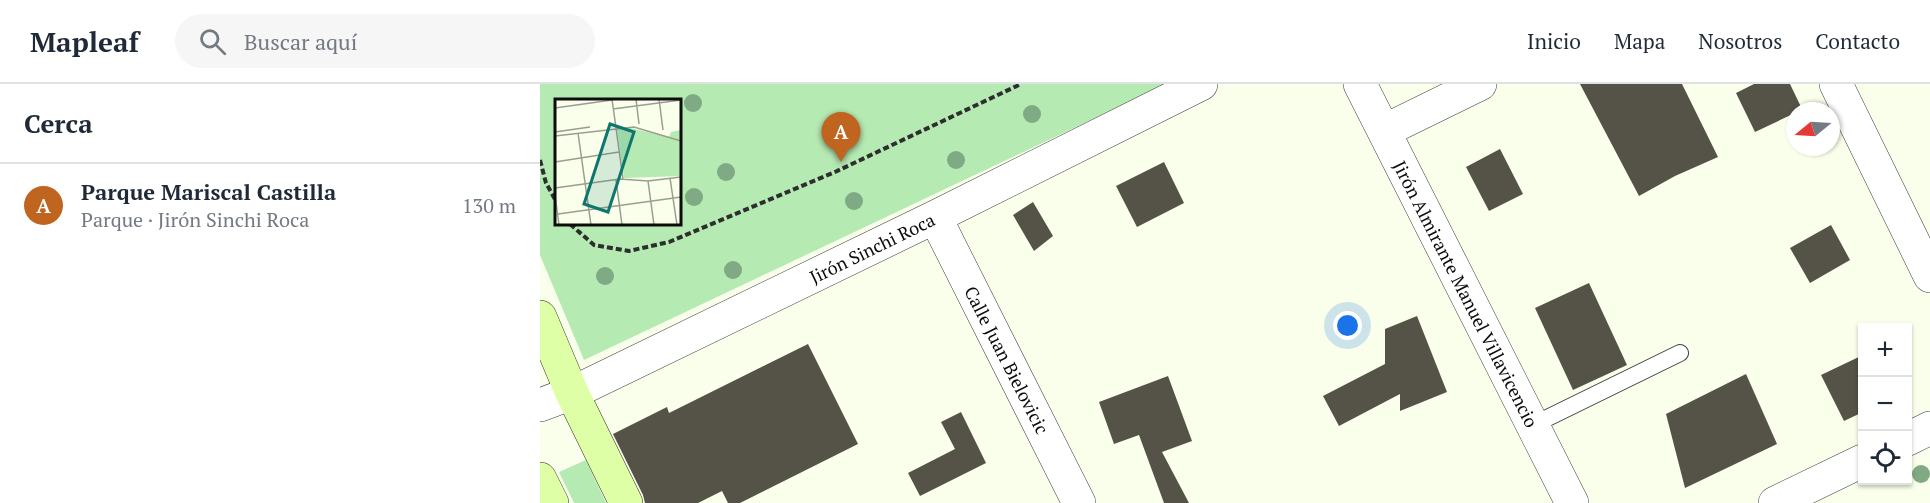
<!DOCTYPE html>
<html lang="es">
<meta charset="utf-8">
<style>
:root{--surface:#fff;--page:#f6f6f7;--text:#1f2937;--muted:#747a83;--line:#e0e1e3;--accent:#bf6520}
body{margin:0;font-family:"PT Serif",serif;background:var(--page);color:var(--text)}
.controls{position:absolute;right:18px;bottom:18px;display:grid;overflow:hidden;border-radius:0px;box-shadow:0 2px 4px #0004}
.controls button{width:54px;height:54px;display:grid;place-items:center;padding:0;border:0;border-bottom:2px solid var(--line);background:var(--surface);color:var(--text);font:30px sans-serif}
.compass{position:absolute;left:1246px;top:18px;width:54px;height:54px;border-radius:50%;background:var(--surface);box-shadow:0 2px 4px #0004;rotate:252deg}
.you{position:absolute;left:808px;top:242px;width:21px;height:21px;margin:-15px;border:4px solid #fff;border-radius:50%;background:#1a73e8;box-shadow:0 0 0 9px #1a73e833}
.badge{display:grid;place-items:center;width:39px;height:39px;border-radius:50%;background:var(--accent);color:#fff;font-size:20px;font-weight:700}
.pin{position:absolute;translate:-50% -50px;filter:drop-shadow(0 2px 3px #0008)}
.pin::after{content:'';position:absolute;top:32px;width:21px;height:18px;background:inherit;clip-path:polygon(0 0,100% 0,50% 100%)}
.list{margin:0;padding:0;list-style:none}
h2{display:flex;justify-content:space-between;align-items:center;height:78px;margin:0;padding:0 24px;font-size:26px}
h2 small{font-size:20px;font-weight:400;color:var(--muted)}
.list li{display:grid;grid-template-columns:39px 1fr auto;gap:18px;align-items:center;box-sizing:border-box;height:84px;padding:0 24px;border-top:2px solid var(--line)}
.list b{display:block;font-size:22px;white-space:nowrap}
.list p{margin:0;font-size:20px;white-space:nowrap;color:var(--muted)}
.list em{font-size:20px;font-style:normal;color:var(--muted)}
.icon{flex:none;width:33px;height:33px;fill:none;stroke:currentColor;stroke-width:2;stroke-linecap:round;stroke-linejoin:round}
.map{position:relative;flex:none;width:1390px;height:419px;overflow:hidden}
header{display:flex;align-items:center;gap:36px;box-sizing:border-box;height:84px;padding:0 30px;background:var(--surface);border-bottom:2px solid var(--line)}
header strong{font-size:28px}
nav{display:flex;gap:33px;margin-inline-start:auto;font-size:21px}
.search{width:420px;height:54px;background:var(--page);display:flex;align-items:center;gap:15px;box-sizing:border-box;padding:0 21px;border-radius:33px;color:var(--muted);font-size:22px}
main{display:flex}
aside{flex:1;background:var(--surface)}
.map>svg:first-child{display:block}
.green{fill:#b6eab3;fill-rule:evenodd}
.building{fill:#555348}
.lines{fill:none;stroke-linecap:round;stroke-linejoin:round}
.service-casing{stroke:#3f3f3f;stroke-width:18}
.minor-casing{stroke:#3f3f3f;stroke-width:34}
.tertiary-casing{stroke:#3f3f3f;stroke-width:34}
.secondary-casing{stroke:#2e2e2e;stroke-width:34}
.path{stroke:#2e2e2e;stroke-width:4;stroke-dasharray:6 3;stroke-linecap:butt}
.service{stroke:#fff;stroke-width:16}
.minor{stroke:#fff;stroke-width:33}
.tertiary{stroke:#fff;stroke-width:33}
.secondary{stroke:#deffa5;stroke-width:33}
.tree{fill:#7faa83}
.labels{text-anchor:middle;dominant-baseline:central;stroke-width:6;stroke-linejoin:round;paint-order:stroke}
.street-label{font-size:18px;fill:#0c0c0c;stroke:#fff}
.inset-road{fill:none;stroke:#9a9e91;stroke-width:1.5}
.view{fill:#0f766e;fill-opacity:0.15;stroke:#0f766e;stroke-width:3}
.inset-edge{fill:none;stroke:#0c0c0c;stroke-width:3}
</style>
<header>
<strong>Mapleaf</strong>
<div class="search"><svg class="icon" aria-label="search" viewBox="0 0 24 24"><circle cx="10" cy="10" r="6"/><path d="M15 15l6 6"/></svg>Buscar aquí</div>
<nav><a>Inicio</a><a>Mapa</a><a>Nosotros</a><a>Contacto</a></nav>
</header>
<main>
<aside>
<h2>Cerca<small></small></h2>
<ul class="list">
<li><span class="badge">A</span><div><b>Parque Mariscal Castilla</b><p>Parque · Jirón Sinchi Roca</p></div><em>130 m</em></li>
</ul>
</aside>
<div class="map">
<svg width="1390" height="419" viewBox="0 0 1390 419">
<rect width="100%" height="100%" fill="#f9ffea"/>
<path class="green" d="M 0,0 L 627,0 L 44,276 L 0,171 ZM 16,16 L 140,16 L 140,140 L 16,140 Z
M 46,376 L 66,419 L 34,419 L 19,388 Z"/>
<path class="building" d="M 1040,0 L 1142,0 L 1178,73 L 1135,92 L 1099,112 Z
M 1214,0 L 1250,0 L 1262,25 L 1255,27 L 1255,29 L 1215,48 L 1196,9 Z
M 960,65 L 983,110 L 949,127 L 926,83 Z
M 624,78 L 644,119 L 597,143 L 576,102 Z
M 493,118 L 513,152 L 494,167 L 473,131 Z
M 1291,141 L 1310,176 L 1270,199 L 1250,164 Z
M 1049,199 L 1087,281 L 1033,306 L 995,224 Z
M 877,232 L 907,308 L 860,327 L 860,310 L 799,342 L 783,312 L 845,280 L 845,245 Z
M 268,260 L 318,360 L 200,419 L 188,419 L 182,407 L 158,419 L 105,419 L 103,411 L 73,350 L 127,323 L 129,329 Z
M 1323,271 L 1323,328 L 1304,337 L 1281,291 Z
M 1206,290 L 1237,360 L 1145,404 L 1126,330 Z
M 628,292 L 652,357 L 622,368 L 649,419 L 624,419 L 599,351 L 574,360 L 559,318 Z
M 421,328 L 446,379 L 380,412 L 368,389 L 415,365 L 401,338 Z"/>
<g class="lines">
<defs>
<path id="service" d="M 993,341 L 1140,269"/>
<path id="minor" d="M 820,0 L 1032,419
M 844,47 L 940,0
M 395,133 L 539,419
M 0,321 L 32,309 L 395,133 L 661,0
M 1368,355 L 1390,344
M 1235,419 L 1322,377"/>
<path id="tertiary" d="M 1296,0 L 1390,192"/>
<path id="secondary" d="M 0,233 L 32,309 L 86,419
M 0,395 L 12,419"/>
</defs>
<use href="#service" class="service-casing"/>
<use href="#minor" class="minor-casing"/>
<use href="#tertiary" class="tertiary-casing"/>
<use href="#secondary" class="secondary-casing"/>
<path class="path" d="M 0,76 L 6,99 L 16,117
M 30,140 L 54,161 L 89,167 L 129,158 L 295,88 L 481,0"/>
<use href="#service" class="service"/>
<use href="#minor" class="minor"/>
<use href="#tertiary" class="tertiary"/>
<use href="#secondary" class="secondary"/>
</g>
<g class="tree">
<circle cx="153" cy="19" r="9"/>
<circle cx="492" cy="30" r="9"/>
<circle cx="416" cy="76" r="9"/>
<circle cx="186" cy="88" r="9"/>
<circle cx="154" cy="113" r="9"/>
<circle cx="314" cy="117" r="9"/>
<circle cx="193" cy="186" r="9"/>
<circle cx="65" cy="192" r="9"/>
<circle cx="1381" cy="390" r="9"/>
</g>
<g class="labels">
<g class="street-label">
<text transform="translate(332 164) rotate(-26)">Jirón Sinchi Roca</text>
<text transform="translate(926 210) rotate(63)">Jirón Almirante Manuel Villavicencio</text>
<text transform="translate(467 276) rotate(63)">Calle Juan Bielovicic</text>
</g>
</g>
<g transform="translate(15 15)">
<rect width="126" height="126" fill="#f9ffea"/>
<path d="M 75,29 L 114,38 L 116,33 L 126,31 L 126,77 L 69,79 L 62,30 Z" fill="#b6eab3"/>
<path class="inset-road" d="M 57,0 L 68,80M 81,0 L 84,25M 104,0 L 108,31M 0,9 L 57,1M 58,10 L 126,1M 0,33 L 35,28M 23,34 L 36,126M 0,37 L 79,28 L 126,42M 0,63 L 64,53M 115,79 L 122,126M 61,81 L 67,126M 93,82 L 99,126M 0,89 L 65,80 L 93,82 L 126,78M 0,96 L 4,126M 3,115 L 126,98"/>
<path class="view" d="M 55,25 L 79,33 L 53,113 L 29,105 Z"/>
<rect width="126" height="126" class="inset-edge"/>
</g>
</svg>
<div class="controls">
<button>+</button>
<button>−</button>
<button><svg class="icon" aria-label="locate" viewBox="0 0 24 24"><circle cx="12" cy="12" r="6"/><path d="M12 2v4M12 18v4M2 12h4M18 12h4"/></svg></button>
</div>
<svg class="compass" viewBox="-18 -18 36 36"><path d="M0-13l5 13h-10z" fill="#e53935"/><path d="M0 13l5-13h-10z" fill="#747a83"/></svg>
<div class="you"></div>
<div class="pin badge" style="left:301px;top:78px">A</div>
</div>
</main>
